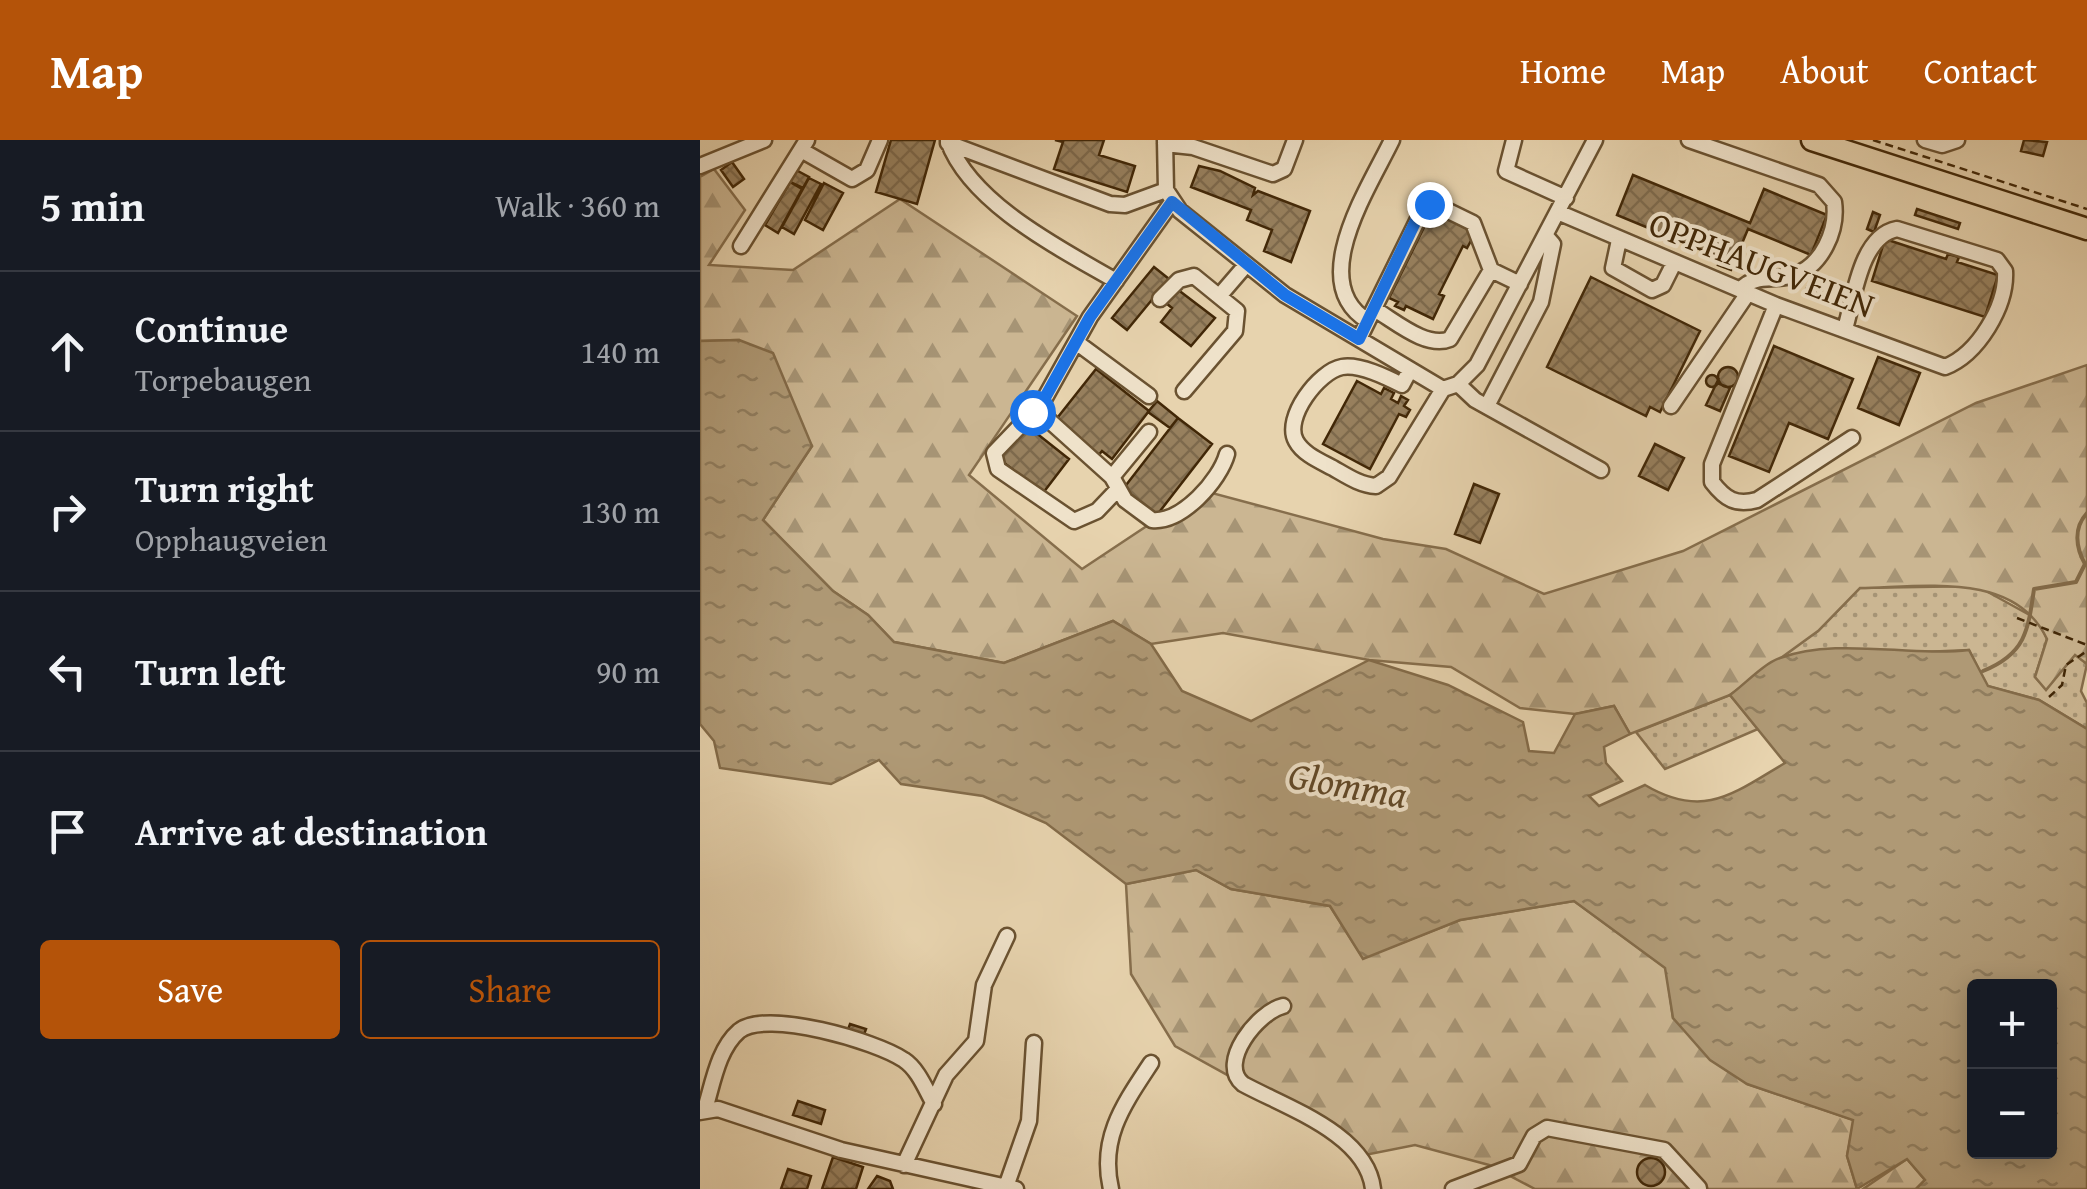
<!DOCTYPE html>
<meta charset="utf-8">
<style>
:root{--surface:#171b24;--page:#242831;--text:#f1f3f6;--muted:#9ea1a6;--line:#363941;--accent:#b45309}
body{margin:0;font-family:"Gentium Book Plus",serif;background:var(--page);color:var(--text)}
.controls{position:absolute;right:30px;bottom:30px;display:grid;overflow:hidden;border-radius:10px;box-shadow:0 5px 25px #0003}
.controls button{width:90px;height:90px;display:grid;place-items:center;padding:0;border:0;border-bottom:2px solid var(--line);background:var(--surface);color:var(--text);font:50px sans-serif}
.stop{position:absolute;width:30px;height:30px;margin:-22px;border:8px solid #1a73e8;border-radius:50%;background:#fff}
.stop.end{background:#1a73e8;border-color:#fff;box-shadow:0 2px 10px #0008}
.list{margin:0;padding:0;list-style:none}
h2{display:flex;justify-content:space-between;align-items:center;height:130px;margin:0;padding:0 40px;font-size:42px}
h2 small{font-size:32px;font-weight:400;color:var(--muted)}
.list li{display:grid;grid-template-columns:65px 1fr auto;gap:30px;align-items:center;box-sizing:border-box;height:160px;padding:0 40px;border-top:2px solid var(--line)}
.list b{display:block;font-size:38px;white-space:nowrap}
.list p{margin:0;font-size:32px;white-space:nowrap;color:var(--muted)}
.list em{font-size:32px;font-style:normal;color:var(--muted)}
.actions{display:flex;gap:20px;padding:30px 40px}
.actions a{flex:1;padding:22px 0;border:2px solid var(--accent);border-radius:10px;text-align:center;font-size:35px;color:var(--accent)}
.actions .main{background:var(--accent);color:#fff}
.icon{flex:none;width:55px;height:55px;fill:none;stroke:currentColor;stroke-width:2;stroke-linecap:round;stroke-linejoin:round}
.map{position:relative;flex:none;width:1387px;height:1049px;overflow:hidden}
header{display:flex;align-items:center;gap:60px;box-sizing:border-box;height:140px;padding:0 50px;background:var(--accent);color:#fff}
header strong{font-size:48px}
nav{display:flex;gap:55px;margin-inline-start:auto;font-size:35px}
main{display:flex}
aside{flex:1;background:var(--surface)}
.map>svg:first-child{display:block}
.grass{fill:url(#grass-dots);stroke:#866e4c;stroke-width:2.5}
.forest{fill:url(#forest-firs);stroke:#866e4c;stroke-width:2.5}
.water{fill:url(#water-ripples);stroke:#836b49;stroke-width:2.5;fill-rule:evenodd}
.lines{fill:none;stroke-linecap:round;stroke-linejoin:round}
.stream{stroke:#836b49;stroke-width:4}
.building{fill:url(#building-cross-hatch);stroke:#412707;stroke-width:2.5}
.minor-casing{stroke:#6a5231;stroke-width:19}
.highway-casing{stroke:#412707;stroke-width:25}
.path{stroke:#412707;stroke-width:2.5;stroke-dasharray:8 5;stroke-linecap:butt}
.minor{stroke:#efe2ca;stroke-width:14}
.highway{stroke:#e7d3ae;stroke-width:20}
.route{stroke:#1a73e8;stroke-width:12}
.labels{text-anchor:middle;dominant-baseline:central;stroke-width:8;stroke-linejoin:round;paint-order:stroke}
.street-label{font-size:35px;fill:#412707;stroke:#efe2ca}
.water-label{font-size:38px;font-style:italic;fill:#624928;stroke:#efe2ca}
</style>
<header>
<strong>Map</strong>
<nav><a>Home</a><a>Map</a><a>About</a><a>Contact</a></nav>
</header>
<main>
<aside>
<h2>5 min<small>Walk · 360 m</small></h2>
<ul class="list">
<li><svg class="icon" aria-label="ahead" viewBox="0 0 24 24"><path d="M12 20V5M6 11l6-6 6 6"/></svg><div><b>Continue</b><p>Torpebaugen</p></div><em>140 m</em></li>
<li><svg class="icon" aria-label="right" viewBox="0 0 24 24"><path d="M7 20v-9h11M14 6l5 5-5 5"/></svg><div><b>Turn right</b><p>Opphaugveien</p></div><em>130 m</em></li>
<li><svg class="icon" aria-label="left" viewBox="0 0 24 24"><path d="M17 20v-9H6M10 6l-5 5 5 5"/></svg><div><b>Turn left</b></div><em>90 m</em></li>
<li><svg class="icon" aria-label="arrive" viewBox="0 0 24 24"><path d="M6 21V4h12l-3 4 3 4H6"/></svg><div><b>Arrive at destination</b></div></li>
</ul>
<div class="actions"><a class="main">Save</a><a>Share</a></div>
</aside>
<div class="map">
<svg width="1387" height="1049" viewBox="0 0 1387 1049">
<defs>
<pattern id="grass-dots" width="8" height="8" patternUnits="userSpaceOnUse" patternTransform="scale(2.5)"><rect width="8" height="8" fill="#cbb692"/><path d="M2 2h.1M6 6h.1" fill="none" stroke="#a69475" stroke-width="1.8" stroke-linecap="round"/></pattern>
<pattern id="forest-firs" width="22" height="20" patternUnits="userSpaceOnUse" patternTransform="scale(2.5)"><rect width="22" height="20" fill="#cbb692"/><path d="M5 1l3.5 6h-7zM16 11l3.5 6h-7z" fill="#a69475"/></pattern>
<pattern id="water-ripples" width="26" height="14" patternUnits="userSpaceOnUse" patternTransform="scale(2.5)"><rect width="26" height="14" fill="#af9975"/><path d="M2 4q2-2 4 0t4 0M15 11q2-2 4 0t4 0" fill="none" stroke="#907d5e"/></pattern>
<pattern id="building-cross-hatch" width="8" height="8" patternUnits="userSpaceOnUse" patternTransform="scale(2.5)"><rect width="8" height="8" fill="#97805e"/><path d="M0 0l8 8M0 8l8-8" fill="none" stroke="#7d694c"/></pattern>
</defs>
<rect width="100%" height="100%" fill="#e7d3ae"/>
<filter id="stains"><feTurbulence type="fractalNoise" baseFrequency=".002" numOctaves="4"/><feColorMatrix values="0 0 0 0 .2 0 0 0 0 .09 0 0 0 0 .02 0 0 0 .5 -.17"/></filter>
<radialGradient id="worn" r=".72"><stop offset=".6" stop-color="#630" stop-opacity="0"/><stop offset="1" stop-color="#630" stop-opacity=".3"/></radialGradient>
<path class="grass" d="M 1277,446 L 1337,479 L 1347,499 L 1335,537 L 1346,549 L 1375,514 L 1387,524 L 1381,551 L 1387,563 L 1387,589 L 1339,560 L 1287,546 L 1269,510 L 1078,518 L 1118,491 L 1160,448 Z
M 1030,555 L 1058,589 L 965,629 L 936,592 Z"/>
<path class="forest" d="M 14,29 L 45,70 L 9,125 L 93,130 L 200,59 L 377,176 L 269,335 L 382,429 L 501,350 L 683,399 L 746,409 L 844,454 L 983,411 L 1276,263 L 1387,225 L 1387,524 L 1375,515 L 1346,550 L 1335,537 L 1347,499 C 1315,431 1223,447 1160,448 L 1118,491 L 1030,555 L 930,594 L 914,566 L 875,574 L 820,568 L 751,527 L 669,520 L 523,493 L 451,504 L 413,481 L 304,523 L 194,502 L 168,475 L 130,449 L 63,380 L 112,306 L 39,200 L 0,201 L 0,37 Z
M 496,730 L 531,749 L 630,766 L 663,818 L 760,780 L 874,761 L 966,828 L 973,878 L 1047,944 L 1154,980 L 1147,1016 L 1157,1049 L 835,1049 L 789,1025 L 715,1005 L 655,1017 L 614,983 L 475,906 L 431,834 L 426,744 Z
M 1207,1019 L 1225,1040 L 1216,1049 L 1163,1049 Z"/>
<path class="water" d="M 39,200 L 73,213 L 112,306 L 63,380 L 133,451 L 168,475 L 194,502 L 304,523 L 413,481 L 451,504 L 482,551 L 551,581 L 669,520 L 748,545 L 823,582 L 829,611 L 854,613 L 875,574 L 914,566 L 930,594 L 904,607 L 906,623 L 922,641 L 889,656 L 899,666 L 945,645 C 1004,680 1034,653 1085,623 L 1030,555 C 1045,544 1063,524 1080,518 C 1138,497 1209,517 1269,510 L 1288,546 L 1339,560 L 1387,589 L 1387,1049 L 1216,1049 L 1225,1040 L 1207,1019 L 1157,1049 L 1147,1016 L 1153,980 L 1047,944 L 1010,920 L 973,878 L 965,828 L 874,761 L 760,780 L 663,819 L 630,766 L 531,749 L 496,730 L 426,744 L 346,683 L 283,656 L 201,644 L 179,620 L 131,644 L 20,628 L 14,601 L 0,584 L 0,201 ZM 1274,846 L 1350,846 L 1350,1012 L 1274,1012 Z"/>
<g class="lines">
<path class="stream" d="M 1283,531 C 1325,514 1328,492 1334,449 L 1376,442 L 1385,424 C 1376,408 1373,388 1387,373"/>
</g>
<path class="building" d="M 191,0 L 235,0 L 217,64 L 176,52 Z
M 355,0 L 404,0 L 399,15 L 435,26 L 427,52 L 354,29 L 363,2 Z
M 1324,0 L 1347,2 L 1343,16 L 1321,11 Z
M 32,22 L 44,39 L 33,47 L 21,30 Z
M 499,26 L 520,31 L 555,48 L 553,55 L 558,51 L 610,71 L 591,122 L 564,111 L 572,90 L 547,80 L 551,70 L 491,47 Z
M 96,30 L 109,37 L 103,48 L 90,42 Z
M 933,35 L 1050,83 L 1064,49 L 1127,75 L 1111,115 L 1048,89 L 1031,130 L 1018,125 L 1021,118 L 917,75 Z
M 109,38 L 121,44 L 94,94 L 82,87 Z
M 90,42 L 102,49 L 78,93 L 65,85 Z
M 124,43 L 143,53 L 123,90 L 105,80 Z
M 1217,69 L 1260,83 L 1258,89 L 1215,75 Z
M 732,71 L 771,91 L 773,97 L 767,108 L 763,106 L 739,154 L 744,156 L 733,179 L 706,166 L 704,170 L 695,166 L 698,162 L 689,158 Z
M 1173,72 L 1180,75 L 1174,92 L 1167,89 Z
M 1185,99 L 1246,119 L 1248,114 L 1259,117 L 1257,122 L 1298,135 L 1285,177 L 1172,141 Z
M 454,127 L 469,139 L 427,190 L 412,178 Z
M 891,137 L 1000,191 L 960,272 L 950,267 L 946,276 L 847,227 Z
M1106 151a8 8 0 1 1 16 0a8 8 0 1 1-16 0Z
M 477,149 L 515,178 L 491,206 L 461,182 L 472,168 L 466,163 Z
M 1074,206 L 1153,239 L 1128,299 L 1089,283 L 1069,332 L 1029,316 Z
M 1178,217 L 1220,233 L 1199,285 L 1158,268 Z
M1018 237a10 10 0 1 1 20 0a10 10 0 1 1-20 0Z
M 396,229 L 449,271 L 412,319 L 402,311 L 398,316 L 354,282 Z
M1006 241a6 6 0 1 1 12 0a6 6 0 1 1-12 0Z
M 1019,238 L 1017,243 L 1030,248 L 1020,271 L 1006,265 Z
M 657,241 L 681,254 L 684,248 L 694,253 L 691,259 L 698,263 L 701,256 L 708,260 L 704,266 L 710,270 L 706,277 L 699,274 L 670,329 L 623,304 Z
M 457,261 L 478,278 L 470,288 L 448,272 Z
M 478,278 L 512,304 L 457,375 L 423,349 Z
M 326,285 L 369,319 L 343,353 L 299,319 Z
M 955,304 L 984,318 L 968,350 L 939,336 Z
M 774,344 L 799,354 L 780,403 L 755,394 Z
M 150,884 L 166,889 L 162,900 L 146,895 Z
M 98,961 L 125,970 L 121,984 L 93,975 Z
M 133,1017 L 163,1027 L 156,1049 L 122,1049 Z
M937 1032a14 14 0 1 1 28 0a14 14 0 1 1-28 0Z
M 88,1029 L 111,1036 L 107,1049 L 81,1049 Z
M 177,1036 L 190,1041 L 193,1049 L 168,1049 Z"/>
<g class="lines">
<defs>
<path id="minor" d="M 465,0 L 466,50 L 480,71 L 585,155 L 743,249 L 758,244 L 777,225 L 895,0
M 814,0 L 806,31 L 866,58
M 989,0 L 1119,45 L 1134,62 C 1138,90 1122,126 1094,135 C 1074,142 1056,133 1041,149
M 1225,0 L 1242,5 L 1257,0
M 248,1 C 271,64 361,109 416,141
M 248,3 L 410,64 L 425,65 L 466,50
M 465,4 L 493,7 L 573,34 L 584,29 L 595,0
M 101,10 L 152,39 L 167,30 L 180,0
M 0,26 L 64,0
M 472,62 L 390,177 L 342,263 L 342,274 L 412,337 L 425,360 L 452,380 C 482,383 520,340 527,314
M 860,73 L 1076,165 L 1245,227 C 1278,214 1307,166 1305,131 L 1297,120 L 1197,89 C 1160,96 1154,159 1145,189
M 919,100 L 913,128 L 952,150 L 963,145 L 974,123
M 41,106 L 107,0
M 521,154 L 546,125
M 460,159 L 479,140 L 494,136 L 537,171 L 535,191 L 484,251
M 1076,165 L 1012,324 L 1012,342 C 1025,359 1036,366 1057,360 L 1152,298
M 674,169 C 694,180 726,209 750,199 L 791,130 L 820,144
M 668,181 C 605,143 669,48 692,0
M 659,199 L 725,65 L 734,64 L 773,83 L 791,130
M 376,202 L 449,256
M 710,230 L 702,245 C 686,237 660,224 642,227 C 619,231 583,278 596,301 C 603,314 620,321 633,328 C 647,336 660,345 676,346 L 689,337 L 743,249
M 758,244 L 775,260 L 901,330
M 342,263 L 294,313 L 298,329 L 374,381 L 397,371 L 417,350
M 787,266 L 841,162 L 853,104 L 846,96
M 971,266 L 1048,153
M 412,337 L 449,292
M 583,866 C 558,872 517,923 543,944 C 585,967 667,994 673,1049
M 5,969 C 13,943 18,909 39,891 C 66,869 176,901 204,920 C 218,929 226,950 234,964
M 0,972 L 18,969 L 141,1010 L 316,1049
M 204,1025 L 246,935 L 276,901 L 284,845 L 307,796
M 307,1044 L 329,981 L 334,903
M 411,1049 C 399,998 424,964 451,923
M 753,1049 L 819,1024 L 834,996 L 847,988 L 964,1010 L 999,1048"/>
<path id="highway" d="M 1112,0 L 1387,89"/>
</defs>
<use href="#minor" class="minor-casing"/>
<use href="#highway" class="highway-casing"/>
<path class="path" d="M 1173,0 L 1387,69
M 1317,478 L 1387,505
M 1349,557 L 1362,545 L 1366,525 L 1387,511"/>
<use href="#minor" class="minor"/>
<use href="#highway" class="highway"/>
</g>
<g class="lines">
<path class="route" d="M 332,272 L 342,263 L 390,177 L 472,62 L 585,155 L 659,199 L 721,70 L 729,64"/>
</g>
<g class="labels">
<g class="street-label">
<text transform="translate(1062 124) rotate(21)">OPPHAUGVEIEN</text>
</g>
<g class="water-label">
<text transform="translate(648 644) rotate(10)">Glomma</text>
</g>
</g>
<rect width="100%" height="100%" filter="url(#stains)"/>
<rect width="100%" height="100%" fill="url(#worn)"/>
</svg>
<div class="controls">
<button>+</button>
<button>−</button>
</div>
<div class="stop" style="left:332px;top:272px"></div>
<div class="stop end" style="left:729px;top:64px"></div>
</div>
</main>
